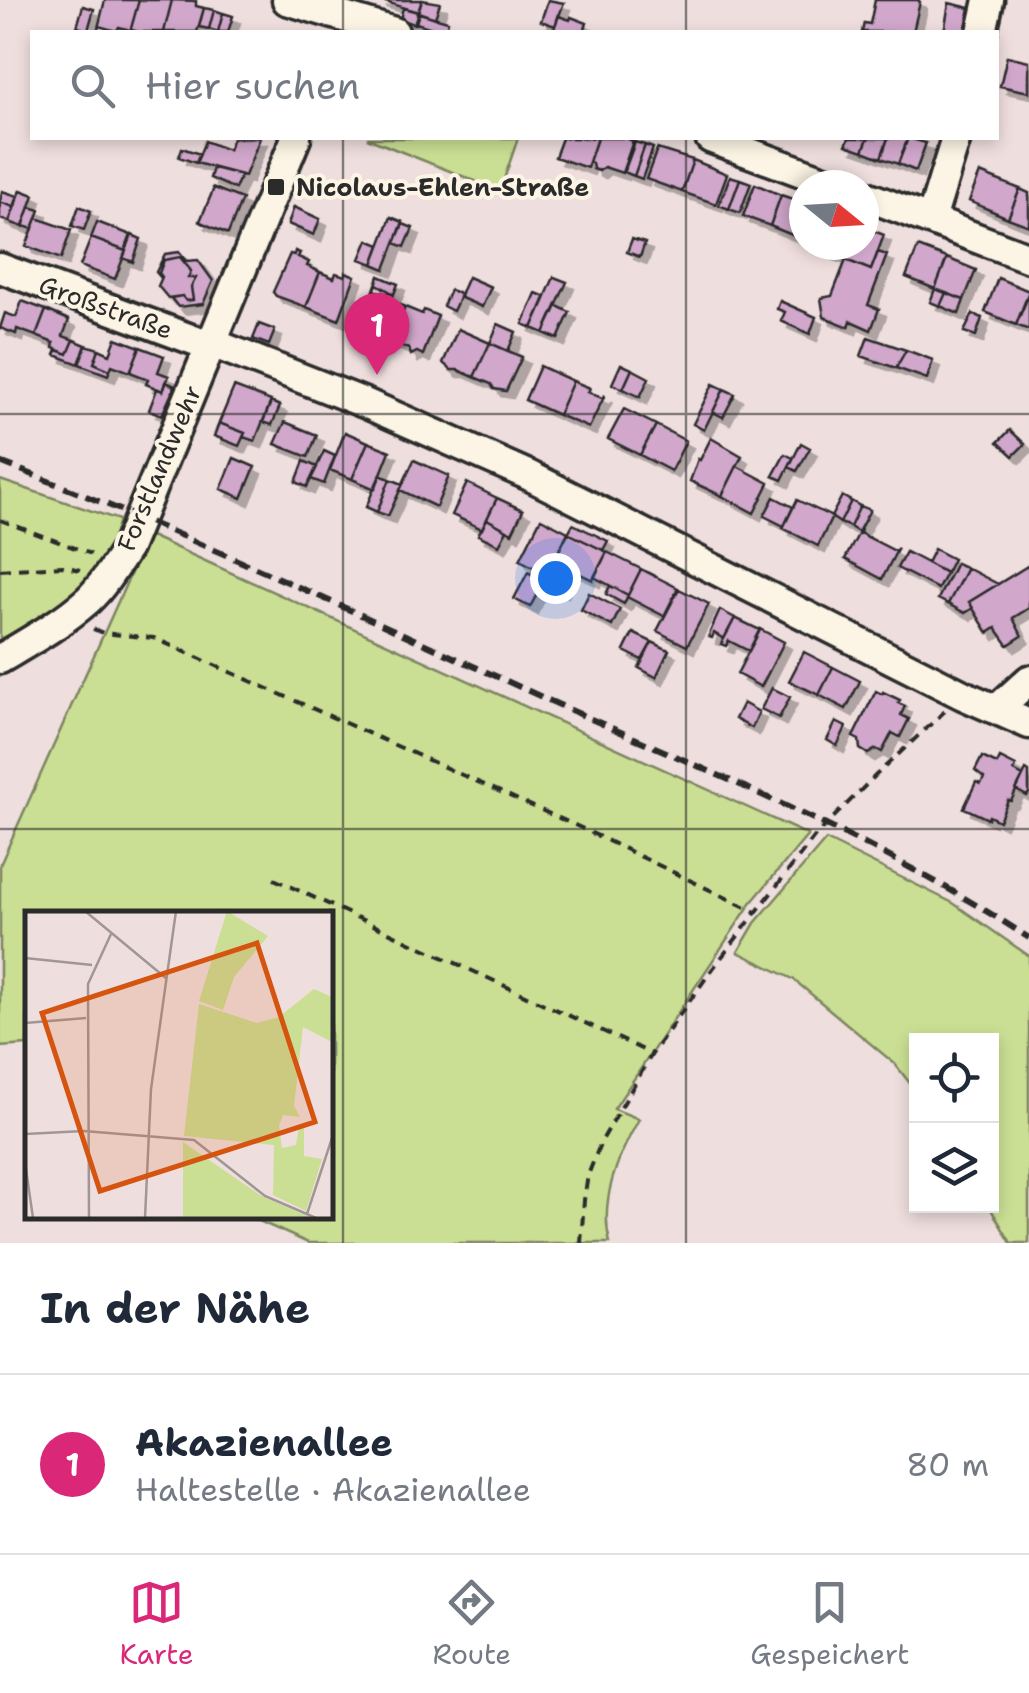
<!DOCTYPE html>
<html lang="de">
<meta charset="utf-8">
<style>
:root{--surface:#fff;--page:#f2f2f3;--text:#1f2937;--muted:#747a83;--line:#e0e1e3;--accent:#db2777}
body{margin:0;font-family:"Shantell Sans",sans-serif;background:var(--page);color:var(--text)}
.controls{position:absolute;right:30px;bottom:30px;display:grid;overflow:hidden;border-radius:0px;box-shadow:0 5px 15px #0003}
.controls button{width:90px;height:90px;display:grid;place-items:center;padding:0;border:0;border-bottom:2px solid var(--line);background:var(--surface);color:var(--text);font:50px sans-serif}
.compass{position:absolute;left:789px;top:170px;width:90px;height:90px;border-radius:50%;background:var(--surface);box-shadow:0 5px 15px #0003;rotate:108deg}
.you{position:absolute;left:555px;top:578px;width:35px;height:35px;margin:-25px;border:8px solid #fff;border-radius:50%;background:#1a73e8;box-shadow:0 0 0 15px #1a73e833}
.badge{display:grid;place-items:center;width:65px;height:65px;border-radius:50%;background:var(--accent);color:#fff;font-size:32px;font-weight:700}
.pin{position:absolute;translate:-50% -82px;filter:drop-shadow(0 2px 5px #0008)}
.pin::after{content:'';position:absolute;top:52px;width:35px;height:30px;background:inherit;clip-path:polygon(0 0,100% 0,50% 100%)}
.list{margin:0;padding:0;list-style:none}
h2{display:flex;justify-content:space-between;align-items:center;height:130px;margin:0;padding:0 40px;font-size:42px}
h2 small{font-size:32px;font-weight:400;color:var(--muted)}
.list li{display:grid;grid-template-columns:65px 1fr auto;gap:30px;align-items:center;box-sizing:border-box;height:180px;padding:0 40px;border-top:2px solid var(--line)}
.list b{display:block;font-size:38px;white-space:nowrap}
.list p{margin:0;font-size:32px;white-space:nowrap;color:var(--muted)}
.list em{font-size:32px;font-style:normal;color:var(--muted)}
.icon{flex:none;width:55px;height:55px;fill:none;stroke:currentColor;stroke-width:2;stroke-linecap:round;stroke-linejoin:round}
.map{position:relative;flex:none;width:1029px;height:1243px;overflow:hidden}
.search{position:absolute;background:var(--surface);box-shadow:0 5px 15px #0003;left:30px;right:30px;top:30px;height:110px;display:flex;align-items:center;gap:25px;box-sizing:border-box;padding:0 35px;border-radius:0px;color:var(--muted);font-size:38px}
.sheet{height:310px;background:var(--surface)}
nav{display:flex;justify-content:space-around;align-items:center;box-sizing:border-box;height:140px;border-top:2px solid var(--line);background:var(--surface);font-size:28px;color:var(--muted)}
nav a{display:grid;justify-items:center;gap:5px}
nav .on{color:var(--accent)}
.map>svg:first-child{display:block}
.green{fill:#cbdf94;stroke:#7b8560;stroke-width:2.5}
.building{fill:#d1a7cc;stroke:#2b2b2b;stroke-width:2.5;filter:url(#shadow)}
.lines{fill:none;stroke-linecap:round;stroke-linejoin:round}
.street-casing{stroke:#2b2b2b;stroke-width:35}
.path{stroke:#2b2b2b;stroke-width:4;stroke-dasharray:10 8;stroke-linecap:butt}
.street{stroke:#fcf5e5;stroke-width:28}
.rail{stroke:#2b2b2b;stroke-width:6;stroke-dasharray:15 8;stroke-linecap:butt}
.grid{fill:none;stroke:#2b2b2b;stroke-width:2.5;stroke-opacity:0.55}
.poi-dot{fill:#2b2b2b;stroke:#fcf5e5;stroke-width:4}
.labels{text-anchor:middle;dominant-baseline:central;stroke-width:8;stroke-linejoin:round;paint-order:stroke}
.poi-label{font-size:25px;font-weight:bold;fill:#2b2b2b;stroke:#fcf5e5;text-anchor:start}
.street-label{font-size:25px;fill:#2b2b2b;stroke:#fcf5e5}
.inset-road{fill:none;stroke:#a19696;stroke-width:2.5}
.view{fill:#d5540f;fill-opacity:0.15;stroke:#d5540f;stroke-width:5}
.inset-edge{fill:none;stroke:#2b2b2b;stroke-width:5}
</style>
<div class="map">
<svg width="1029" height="1243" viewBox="0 0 1029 1243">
<defs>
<filter id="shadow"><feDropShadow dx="7" dy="7" stdDeviation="0" flood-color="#0004"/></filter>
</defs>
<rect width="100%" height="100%" fill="#efdede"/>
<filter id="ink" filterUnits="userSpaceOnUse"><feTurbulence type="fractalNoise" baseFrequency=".01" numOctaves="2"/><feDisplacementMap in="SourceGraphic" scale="20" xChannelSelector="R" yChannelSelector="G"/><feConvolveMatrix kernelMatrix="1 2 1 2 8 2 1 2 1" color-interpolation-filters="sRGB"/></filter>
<g filter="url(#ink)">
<path class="green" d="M 367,138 L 518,138 L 500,191 Z
M 0,480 L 119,520 L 105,563 L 80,590 L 0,651 Z
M 148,535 L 808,835 L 751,903 L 614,1109 L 639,1119 C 618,1156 599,1200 610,1243 L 308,1243 L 248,1216 L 330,1216 L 330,913 L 28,913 L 27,1045 L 0,1047 L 0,865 Z
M 826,840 L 953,903 L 1029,956 L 1029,1243 L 1011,1243 L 989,1206 L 992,1206 L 992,1040 L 916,1040 L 916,1091 L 895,1064 L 793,979 L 738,952 L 755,923 Z"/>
<path class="building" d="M 105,0 L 139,0 L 130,32 L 130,30 L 119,27 L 116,32 L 116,31 L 99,26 L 97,32 Z
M 139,0 L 172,0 L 164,32 L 140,32 L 131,30 L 130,32 Z
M 172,0 L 196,1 L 196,6 L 204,8 L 197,32 L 164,32 Z
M 379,0 L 422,0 L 418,12 Z
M 422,0 L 440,3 L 435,18 L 418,12 Z
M 548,0 L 564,3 L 555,26 L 541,21 Z
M 875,0 L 918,0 L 920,2 L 913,32 L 862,32 L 864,23 L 870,24 Z
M 949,3 L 970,8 L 965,32 L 944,32 Z
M 83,6 L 94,9 L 88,30 L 77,27 Z
M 204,8 L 214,10 L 209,29 L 199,27 Z
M 403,8 L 418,12 L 414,24 L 400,19 Z
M 214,10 L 223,13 L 218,32 L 209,29 Z
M 223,13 L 233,16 L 228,32 L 218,32 Z
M 419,13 L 448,21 L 445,32 L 416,23 Z
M 559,14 L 559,16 L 570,20 L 571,17 L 587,23 L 584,32 L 553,32 Z
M 1007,56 L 1029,61 L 1029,92 L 1000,86 Z
M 233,138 L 260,138 L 245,176 L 196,163 L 205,141 L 228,150 Z
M 562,138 L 597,138 L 587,168 L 555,157 Z
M 597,138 L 625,138 L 633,141 L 622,173 L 604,167 L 599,171 L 593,169 L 592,163 L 589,162 Z
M 849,138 L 868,138 L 863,151 L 846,145 Z
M 868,138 L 888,138 L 881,158 L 863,151 Z
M 888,138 L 908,138 L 898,164 L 881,158 Z
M 908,138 L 926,143 L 916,171 L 898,164 Z
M 635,142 L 645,145 L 634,176 L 624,172 Z
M 645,145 L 653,148 L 642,179 L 634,176 Z
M 182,148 L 200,154 L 196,163 L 179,157 Z
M 657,149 L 693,160 L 682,192 L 646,179 Z
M 693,160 L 727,174 L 716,204 L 682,192 Z
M 213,168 L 241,175 L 235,189 L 210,178 Z
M 980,173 L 1020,189 L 1008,218 L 969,201 Z
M 730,176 L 740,179 L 729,209 L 719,205 Z
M 740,179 L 751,183 L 740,213 L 729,209 Z
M 755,184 L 781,195 L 770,226 L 743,216 Z
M 212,187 L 242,199 L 228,234 L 198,221 L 200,221 L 214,188 Z
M 1020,189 L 1029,193 L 1029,226 L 1008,218 Z
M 21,190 L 34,195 L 23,227 L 9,222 Z
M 2,191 L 18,196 L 14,207 L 0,202 Z
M 781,195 L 804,203 L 804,217 L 797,237 L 770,226 Z
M 0,202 L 14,207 L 10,222 L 0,218 Z
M 79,206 L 91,211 L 84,230 L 72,226 Z
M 30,207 L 40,210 L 33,229 L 23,226 Z
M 294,207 L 320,219 L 314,235 L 288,224 Z
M 391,217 L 403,222 L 385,269 L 373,264 Z
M 37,218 L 71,230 L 61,259 L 26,246 Z
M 97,222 L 131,235 L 125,251 L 91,238 Z
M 403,224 L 413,228 L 405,247 L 395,243 Z
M 864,227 L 884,235 L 871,270 L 822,251 L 825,245 L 864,245 Z
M 132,235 L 141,239 L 133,262 L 123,258 Z
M 91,238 L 126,251 L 115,279 L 80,266 Z
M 632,239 L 645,243 L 640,257 L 627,252 Z
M 368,240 L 380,245 L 373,264 L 360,259 Z
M 918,247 L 947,258 L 935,289 L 906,277 Z
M 295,251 L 300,253 L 298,257 L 309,262 L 307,266 L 320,272 L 306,307 L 276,296 L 273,292 L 290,254 L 294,255 Z
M 179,252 L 186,261 L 198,260 L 213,281 L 203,304 L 178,307 L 171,298 L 182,296 L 186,301 L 193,300 L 191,287 L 196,278 L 188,278 L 191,271 L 180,257 L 164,260 L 159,273 L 161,278 L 156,272 L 165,254 Z
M 878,252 L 887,255 L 868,305 L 879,309 L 871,330 L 851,321 L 849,327 L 824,317 L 821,298 L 832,296 L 846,260 L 871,270 Z
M 180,257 L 191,271 L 188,278 L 196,278 L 191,287 L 193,300 L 186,301 L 182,296 L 168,298 L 158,286 L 162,277 L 159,273 L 164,260 Z
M 947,258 L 976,270 L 964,300 L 935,289 Z
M 320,272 L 334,278 L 336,273 L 345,276 L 346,272 L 355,276 L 339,320 L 306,307 Z
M 379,276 L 398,284 L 394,294 L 377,284 L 373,293 Z
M 468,277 L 491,287 L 482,307 L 459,297 Z
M 554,277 L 567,282 L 544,333 L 532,328 Z
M 998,278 L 1029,291 L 1016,325 L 985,312 Z
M 935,289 L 946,293 L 940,306 L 930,302 Z
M 375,290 L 388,295 L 389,293 L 394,294 L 391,301 L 405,307 L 391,342 L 373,334 L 367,336 L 364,330 L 359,328 Z
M 450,290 L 461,294 L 453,311 L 443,306 Z
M 536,293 L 546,297 L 532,328 L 523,324 Z
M 946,293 L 964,300 L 959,314 L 940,306 Z
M 1029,294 L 1029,330 L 1016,325 Z
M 22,301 L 46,310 L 36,336 L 17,329 L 16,334 L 0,328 L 5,313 L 16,317 Z
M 780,301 L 816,317 L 810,334 L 781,321 L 785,312 L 777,309 Z
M 557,306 L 570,312 L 558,339 L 544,333 Z
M 405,307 L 422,314 L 424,310 L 438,316 L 423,355 L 417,352 L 411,355 L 409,349 L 391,342 Z
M 46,310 L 69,320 L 63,336 L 74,340 L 68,354 L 53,348 L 54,343 L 36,336 Z
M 973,314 L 982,318 L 976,336 L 964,332 Z
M 259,324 L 275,330 L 269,345 L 253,339 Z
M 498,324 L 516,332 L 508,351 L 490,343 Z
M 458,329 L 490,343 L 474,377 L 458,370 L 451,370 L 443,363 Z
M 868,337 L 906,350 L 896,368 L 861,356 Z
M 116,338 L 140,347 L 130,372 L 112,365 L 110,370 L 94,363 L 99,349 L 110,354 Z
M 74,340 L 86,345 L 79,364 L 55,355 L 57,350 L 68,354 Z
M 490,343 L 522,357 L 506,391 L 494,389 L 491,384 L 474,377 Z
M 86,345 L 99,349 L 94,363 L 110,370 L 108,375 L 79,364 Z
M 140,347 L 164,356 L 158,372 L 169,376 L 163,391 L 146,384 L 148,379 L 130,372 Z
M 906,350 L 933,360 L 927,379 L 896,368 Z
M 621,364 L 632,369 L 623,389 L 612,384 Z
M 540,366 L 573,381 L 558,415 L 525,400 Z
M 632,369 L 649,378 L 640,397 L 623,389 Z
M 573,381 L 590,388 L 588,392 L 602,398 L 605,395 L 589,428 L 558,415 Z
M 166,382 L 175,386 L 162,415 L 149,410 L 157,389 L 163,391 Z
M 713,384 L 724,389 L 704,430 L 693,424 Z
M 234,387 L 271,401 L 255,441 L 243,437 L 245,433 L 219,423 Z
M 724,389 L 735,394 L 723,417 L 713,412 Z
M 271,402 L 280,406 L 272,425 L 263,422 Z
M 624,409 L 656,425 L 640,455 L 608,439 Z
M 285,422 L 317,435 L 308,457 L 275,444 Z
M 219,423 L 245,433 L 239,446 L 214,436 Z
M 656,425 L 686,441 L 671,471 L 640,455 Z
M 1010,430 L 1025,444 L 1013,456 L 998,442 Z
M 345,432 L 368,442 L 352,479 L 330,470 Z
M 711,438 L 742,456 L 722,496 L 690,481 L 698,459 L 700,460 Z
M 368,442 L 390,451 L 375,489 L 352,479 Z
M 801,443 L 810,448 L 797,471 L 789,467 Z
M 324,451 L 335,456 L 324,484 L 311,479 Z
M 785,454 L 793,458 L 782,480 L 773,476 Z
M 234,458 L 255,467 L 242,498 L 221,489 Z
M 414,460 L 449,476 L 436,507 L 400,490 Z
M 304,461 L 317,467 L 307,487 L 296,482 Z
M 737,466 L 769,483 L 754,513 L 722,496 Z
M 380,475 L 390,479 L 377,512 L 366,507 Z
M 390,479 L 403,484 L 388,516 L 377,512 Z
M 467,483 L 497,498 L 482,529 L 452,515 Z
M 842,496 L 851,501 L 840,523 L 831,517 Z
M 774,497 L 793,507 L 784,526 L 764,516 Z
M 497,498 L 523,510 L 512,533 L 487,519 Z
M 797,500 L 832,517 L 818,546 L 783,528 Z
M 851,501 L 860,506 L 850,527 L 840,523 Z
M 860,506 L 870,510 L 858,532 L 850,527 Z
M 541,518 L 568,532 L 544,581 L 531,574 L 535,568 L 520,560 Z
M 487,519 L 507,530 L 499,545 L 478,535 Z
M 573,524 L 608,541 L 603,550 L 568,533 Z
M 861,529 L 860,533 L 895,551 L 898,548 L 882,579 L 845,559 Z
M 568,533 L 607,552 L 593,580 L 554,561 Z
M 934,549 L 953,559 L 946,573 L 927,563 Z
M 607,552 L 641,569 L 628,595 L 594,577 Z
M 906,552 L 946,573 L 938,589 L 897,568 Z
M 555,561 L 572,569 L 561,590 L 544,581 Z
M 956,563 L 967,568 L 948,604 L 938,599 Z
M 1029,565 L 1029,608 L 1013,618 L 1022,636 L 1008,645 L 996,628 L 988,633 L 969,602 Z
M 967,568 L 998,584 L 969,602 L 973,608 L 965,613 L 948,604 Z
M 641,569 L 678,588 L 664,616 L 627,597 Z
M 528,572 L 544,581 L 530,607 L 514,599 Z
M 610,586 L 628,595 L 624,604 L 606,594 Z
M 679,589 L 709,604 L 687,646 L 657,631 Z
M 589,593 L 620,609 L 612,626 L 581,610 Z
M 720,610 L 735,618 L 724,639 L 714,633 L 712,638 L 709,637 L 710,632 Z
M 735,618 L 760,630 L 749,651 L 729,641 L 726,646 L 721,644 Z
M 760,629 L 784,642 L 761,687 L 737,674 Z
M 633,633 L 652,642 L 642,660 L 624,651 Z
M 652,642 L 669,650 L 656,677 L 639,668 Z
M 804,652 L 833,667 L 819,695 L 789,681 Z
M 833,667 L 860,681 L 846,709 L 819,695 Z
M 772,688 L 790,697 L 779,718 L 761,709 Z
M 876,691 L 882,694 L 883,692 L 900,700 L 898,703 L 905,706 L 901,715 L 909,719 L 900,737 L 892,733 L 882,752 L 876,749 L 868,754 L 860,749 L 859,740 L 853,737 Z
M 743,703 L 759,712 L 752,728 L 735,719 Z
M 836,722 L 846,727 L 837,746 L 827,740 Z
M 982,757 L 997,764 L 1000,758 L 1016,766 L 1014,771 L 1023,776 L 1011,801 L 1008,800 L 999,821 L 989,816 L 988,819 L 964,808 L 976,782 L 981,784 L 984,778 L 975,771 Z
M 1026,770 L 1029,772 L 1029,793 L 1027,796 L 1016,790 Z"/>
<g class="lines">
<defs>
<path id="street" d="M 287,0 L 394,32
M 982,32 L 989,0
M 710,138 L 837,185
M 864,195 L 1029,258
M 931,220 L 956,138
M 0,268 L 199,342 L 212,343 L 367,404 L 528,475 L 963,695 L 1029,724
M 0,659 C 30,641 62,623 88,600 C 104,585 115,566 127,548 L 296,138
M 997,709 L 1029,680"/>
</defs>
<use href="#street" class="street-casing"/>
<path class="path" d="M 0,520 L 91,554
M 0,570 L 63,566 L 80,570
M 93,629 L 103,633 L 154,638 L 579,827 L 756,912
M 274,879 L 652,1054
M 581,1243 L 584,1200 L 588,1175 L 601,1142 L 652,1054 L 711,971 L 816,835 L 876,775 L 945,711"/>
<use href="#street" class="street"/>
<path class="rail" d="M 0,462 C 188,534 371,620 555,703 C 716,775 881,841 1029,938"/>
</g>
</g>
<path class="grid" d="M 343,0 L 343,32M 686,0 L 686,32M 343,138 L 343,1243M 686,138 L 686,1243M 0,414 L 1029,414M 0,829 L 1029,829"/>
<rect class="poi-dot" x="266" y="177" width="20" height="20" rx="5"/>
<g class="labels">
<g class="poi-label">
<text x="296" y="187">Nicolaus-Ehlen-Straße</text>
</g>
<g class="street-label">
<text transform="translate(106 307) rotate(20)">Großstraße</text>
<text transform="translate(159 468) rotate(-67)">Forstlandwehr</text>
</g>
</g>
<g transform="translate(25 911)">
<rect width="308" height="308" fill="#efdede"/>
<path d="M 202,0 L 243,25 L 209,66 L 198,99 L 174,90 ZM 289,78 L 307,86 L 307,131 L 278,116 L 269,195 L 275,206 L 258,204 L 254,215 L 257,237 L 271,234 L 274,215 L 279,214 L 279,245 L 297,248 L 281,300 L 248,284 L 249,234 L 159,225 L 174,93 L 232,112 L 254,106 ZM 158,231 L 235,284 L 286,307 L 158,307 Z" fill="#cbdf94"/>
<path class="inset-road" d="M 60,0 L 142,68M 0,47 L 67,54M 0,112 L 61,107M 0,223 L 59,220 L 169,229 L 240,285 L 291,307M 0,251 L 8,307M 282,303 L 308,224M 64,307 L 63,73 L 86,23M 120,307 L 126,178 L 151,0"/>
<path class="view" d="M 232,32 L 290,211 L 75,280 L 17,102 Z"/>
<rect width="308" height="308" class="inset-edge"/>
</g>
</svg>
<div class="controls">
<button><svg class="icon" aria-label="locate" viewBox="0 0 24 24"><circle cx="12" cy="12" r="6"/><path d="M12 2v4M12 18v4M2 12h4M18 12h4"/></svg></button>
<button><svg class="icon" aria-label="layers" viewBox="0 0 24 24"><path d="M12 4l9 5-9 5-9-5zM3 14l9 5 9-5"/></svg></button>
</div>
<svg class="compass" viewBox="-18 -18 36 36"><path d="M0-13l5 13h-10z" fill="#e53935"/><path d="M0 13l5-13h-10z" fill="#747a83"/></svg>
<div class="you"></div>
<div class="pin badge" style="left:377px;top:375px">1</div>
<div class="search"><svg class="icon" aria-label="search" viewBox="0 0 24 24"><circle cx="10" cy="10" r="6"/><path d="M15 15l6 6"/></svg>Hier suchen</div>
</div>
<section class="sheet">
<h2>In der Nähe<small></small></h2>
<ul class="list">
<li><span class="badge">1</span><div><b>Akazienallee</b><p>Haltestelle · Akazienallee</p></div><em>80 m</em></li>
</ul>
</section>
<nav>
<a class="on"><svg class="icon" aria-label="map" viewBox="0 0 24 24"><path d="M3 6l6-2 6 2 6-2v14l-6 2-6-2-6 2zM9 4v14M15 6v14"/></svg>Karte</a>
<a><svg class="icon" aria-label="directions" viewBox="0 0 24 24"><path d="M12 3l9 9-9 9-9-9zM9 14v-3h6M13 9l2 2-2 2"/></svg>Route</a>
<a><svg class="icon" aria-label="saved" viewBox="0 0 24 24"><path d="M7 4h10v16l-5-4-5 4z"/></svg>Gespeichert</a>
</nav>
